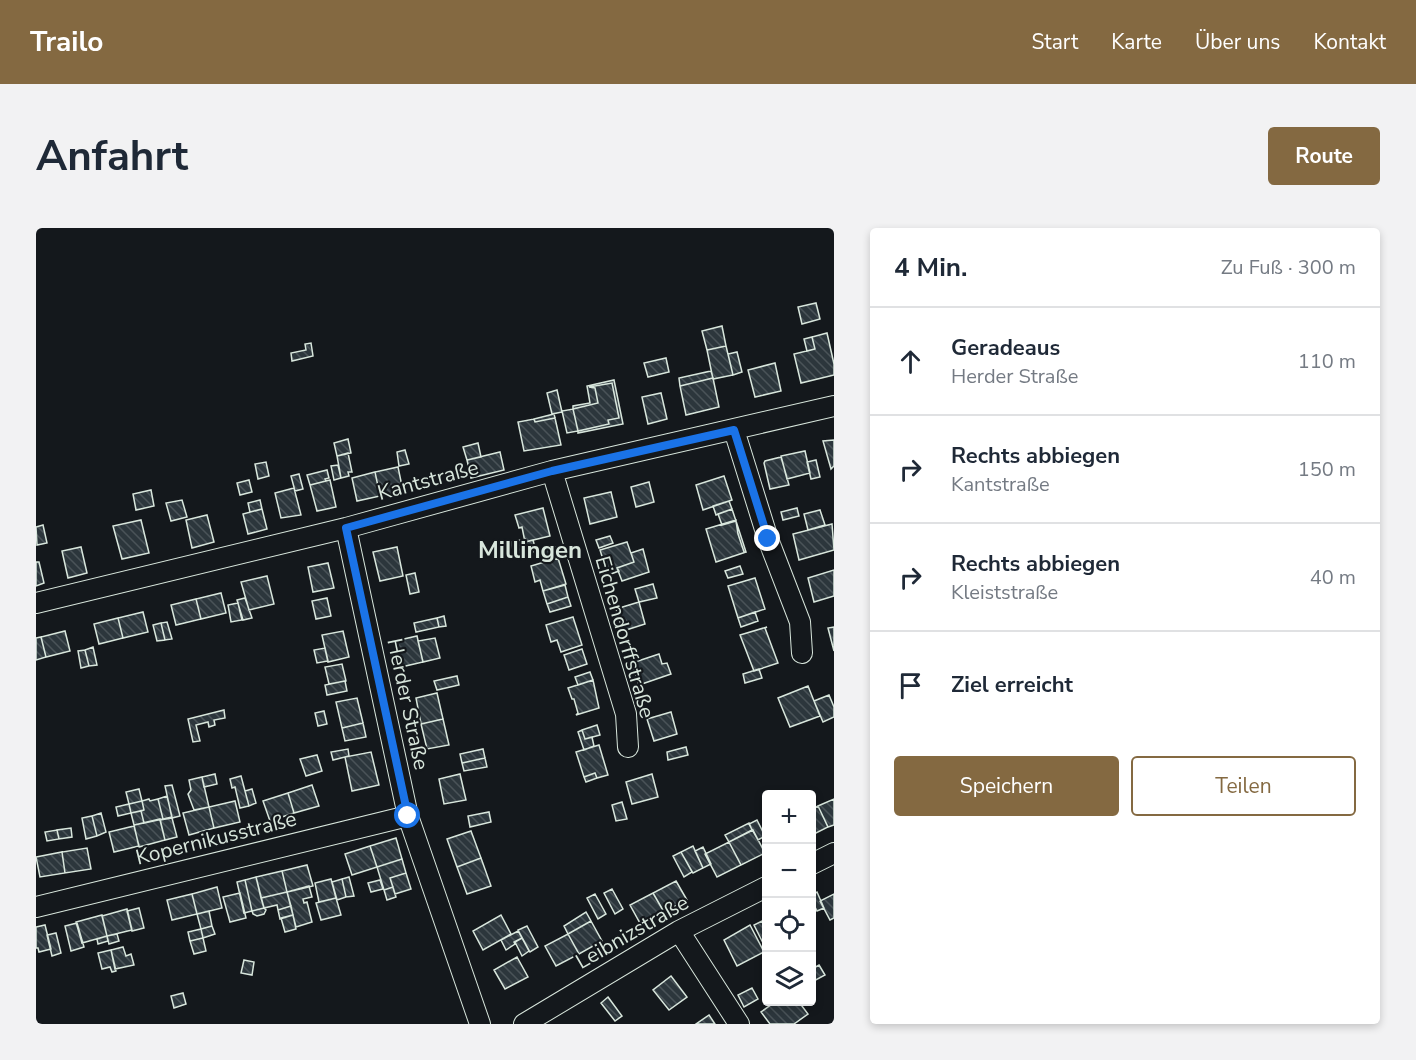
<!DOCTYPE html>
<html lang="de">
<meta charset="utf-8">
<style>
:root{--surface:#fff;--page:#f2f2f3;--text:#1f2937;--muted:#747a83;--line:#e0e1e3;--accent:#846941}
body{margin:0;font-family:"Nunito Sans",sans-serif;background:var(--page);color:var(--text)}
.controls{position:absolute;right:18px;bottom:18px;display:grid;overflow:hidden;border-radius:6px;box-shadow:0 3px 9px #0003}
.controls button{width:54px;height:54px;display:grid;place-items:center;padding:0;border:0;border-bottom:2px solid var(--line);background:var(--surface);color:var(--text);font:30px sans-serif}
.stop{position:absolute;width:18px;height:18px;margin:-14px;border:4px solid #1a73e8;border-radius:50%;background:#fff}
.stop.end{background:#1a73e8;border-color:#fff;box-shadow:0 2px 6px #0008}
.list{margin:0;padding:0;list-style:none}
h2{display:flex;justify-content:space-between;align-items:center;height:78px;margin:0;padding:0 24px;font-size:26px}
h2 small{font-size:20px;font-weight:400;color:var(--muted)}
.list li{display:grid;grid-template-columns:39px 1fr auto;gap:18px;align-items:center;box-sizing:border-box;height:108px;padding:0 24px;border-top:2px solid var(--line)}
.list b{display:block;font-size:22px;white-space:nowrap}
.list p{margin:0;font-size:20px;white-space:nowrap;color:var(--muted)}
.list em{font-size:20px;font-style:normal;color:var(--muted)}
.actions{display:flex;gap:12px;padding:18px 24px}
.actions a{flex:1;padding:14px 0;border:2px solid var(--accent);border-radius:6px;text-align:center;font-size:21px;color:var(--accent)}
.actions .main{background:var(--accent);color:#fff}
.icon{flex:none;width:33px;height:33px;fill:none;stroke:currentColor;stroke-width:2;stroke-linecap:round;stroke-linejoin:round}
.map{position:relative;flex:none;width:798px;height:796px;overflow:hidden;border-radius:6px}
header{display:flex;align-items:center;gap:36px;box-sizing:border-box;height:84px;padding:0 30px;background:var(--accent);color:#fff}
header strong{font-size:28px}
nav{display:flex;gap:33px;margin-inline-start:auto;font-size:21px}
.intro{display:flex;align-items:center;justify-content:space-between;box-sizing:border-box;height:144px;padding:0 36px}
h1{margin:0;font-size:42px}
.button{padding:15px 27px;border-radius:6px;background:var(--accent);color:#fff;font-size:21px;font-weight:700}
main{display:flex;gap:36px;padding:0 36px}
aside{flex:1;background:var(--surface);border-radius:6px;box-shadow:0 3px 9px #0003}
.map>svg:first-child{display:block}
.building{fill:url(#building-back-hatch);stroke:#d8e6dc;stroke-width:1.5}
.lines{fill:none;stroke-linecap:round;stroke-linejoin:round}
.minor-casing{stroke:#d8e6dc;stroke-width:22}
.minor{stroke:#14181c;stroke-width:20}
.route{stroke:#1a73e8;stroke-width:8}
.labels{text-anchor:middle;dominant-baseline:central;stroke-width:4.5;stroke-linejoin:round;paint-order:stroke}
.street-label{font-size:21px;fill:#d8e6dc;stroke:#14181c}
.quarter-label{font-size:24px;font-weight:bold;fill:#d8e6dc;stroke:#14181c}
</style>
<header>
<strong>Trailo</strong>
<nav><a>Start</a><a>Karte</a><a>Über uns</a><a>Kontakt</a></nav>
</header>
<div class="intro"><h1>Anfahrt</h1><a class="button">Route</a></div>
<main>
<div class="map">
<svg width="798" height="796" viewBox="0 0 798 796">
<defs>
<pattern id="building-back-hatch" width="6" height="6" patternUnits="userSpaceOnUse" patternTransform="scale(1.5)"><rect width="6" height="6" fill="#2c363c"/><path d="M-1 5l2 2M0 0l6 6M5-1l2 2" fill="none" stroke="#4a5358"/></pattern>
</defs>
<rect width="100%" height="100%" fill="#14181c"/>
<path class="building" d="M 780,75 L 784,91 L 766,96 L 762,79 Z
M 686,98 L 690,118 L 671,122 L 666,103 Z
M 791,105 L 798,136 L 798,147 L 765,155 L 758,126 L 779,121 L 776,109 Z
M 776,109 L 779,121 L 771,123 L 768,111 Z
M 275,115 L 277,128 L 256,133 L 255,125 L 270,122 L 269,116 Z
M 690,118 L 697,147 L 677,151 L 671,122 Z
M 701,124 L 706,144 L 697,147 L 692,126 Z
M 630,130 L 633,144 L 612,149 L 608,135 Z
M 739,135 L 745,163 L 719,169 L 712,142 Z
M 675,143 L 677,150 L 644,158 L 643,150 Z
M 677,150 L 683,179 L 650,187 L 644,158 Z
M 578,152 L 587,196 L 542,205 L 542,203 L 573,196 L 572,192 L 583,190 L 576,155 L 553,159 L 559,160 L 562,175 L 537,181 L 537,178 L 554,175 L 551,158 Z
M 576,155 L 583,190 L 572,192 L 573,196 L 542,203 L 537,181 L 562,175 L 559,160 L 553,159 Z
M 521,162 L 526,184 L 516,186 L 511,165 Z
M 625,165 L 631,191 L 612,196 L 606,169 Z
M 537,181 L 542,203 L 531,205 L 526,183 Z
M 518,186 L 519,190 L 499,194 L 498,191 Z
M 519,190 L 525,217 L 488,223 L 482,194 L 498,191 L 499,194 Z
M 312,211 L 315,225 L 301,228 L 298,215 Z
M 798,212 L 798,238 L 795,241 L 787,213 Z
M 442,215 L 445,229 L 431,232 L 427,219 Z
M 369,222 L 373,236 L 363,238 L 361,224 Z
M 769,223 L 774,245 L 751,251 L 745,228 Z
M 464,224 L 468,242 L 435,250 L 431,232 Z
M 312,225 L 316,244 L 312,244 L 313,248 L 305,250 L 301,228 Z
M 745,229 L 753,257 L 734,261 L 728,235 L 729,233 Z
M 780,232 L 784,249 L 775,251 L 771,234 Z
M 230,234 L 233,248 L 222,251 L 219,236 Z
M 302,237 L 305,250 L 298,252 L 295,238 Z
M 362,239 L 367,263 L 344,268 L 339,244 Z
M 291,242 L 293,250 L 289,251 L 290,253 L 274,257 L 271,247 Z
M 339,244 L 344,268 L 321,273 L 316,250 Z
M 263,246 L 267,261 L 259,263 L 255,248 Z
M 688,248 L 696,272 L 667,282 L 660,257 Z
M 213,252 L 216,264 L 204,267 L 201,255 Z
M 294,252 L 300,279 L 281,283 L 274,257 Z
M 613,254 L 618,274 L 600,279 L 595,259 Z
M 258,260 L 265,287 L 245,290 L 239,265 Z
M 115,262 L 118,278 L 100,282 L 97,266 Z
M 575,264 L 581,289 L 554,296 L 548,270 Z
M 146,272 L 151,289 L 135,293 L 130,275 Z
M 224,272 L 226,281 L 214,284 L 212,275 Z
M 693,273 L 696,281 L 680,287 L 677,278 Z
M 507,280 L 514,308 L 489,314 L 486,299 L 483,300 L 479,287 Z
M 761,280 L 763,288 L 747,292 L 745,284 Z
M 226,281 L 231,301 L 212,306 L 207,286 Z
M 696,281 L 700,293 L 686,297 L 682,286 Z
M 784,282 L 789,297 L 772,302 L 768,286 Z
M 171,287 L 178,314 L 156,320 L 150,292 Z
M 105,292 L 113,325 L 86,331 L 77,298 Z
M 700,292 L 702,306 L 708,324 L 710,324 L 680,334 L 670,301 Z
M 700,293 L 710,324 L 708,324 L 702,306 Z
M 796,296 L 798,322 L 763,332 L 757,306 Z
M 7,297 L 11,315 L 1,317 L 0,299 Z
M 574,308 L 577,315 L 563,320 L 560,312 Z
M 489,311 L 489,314 L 497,312 L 500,323 L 479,330 L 475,314 Z
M 591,314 L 598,334 L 581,340 L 583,343 L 572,347 L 564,322 Z
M 45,319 L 51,345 L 32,350 L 26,323 Z
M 361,319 L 367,348 L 344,353 L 337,324 Z
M 519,319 L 523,330 L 508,334 L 505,323 Z
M 607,321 L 613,344 L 586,353 L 581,340 L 598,334 L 595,325 Z
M 522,330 L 530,356 L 507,363 L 504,352 L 499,354 L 495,338 Z
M 0,334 L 3,334 L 8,355 L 0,358 Z
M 292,335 L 298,360 L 277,364 L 272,339 Z
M 704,338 L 707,346 L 692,350 L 689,343 Z
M 798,342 L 798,368 L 778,374 L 772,350 Z
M 379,345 L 383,364 L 374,366 L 370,347 Z
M 231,348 L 238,376 L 213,382 L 205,354 Z
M 719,350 L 729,381 L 702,390 L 692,358 Z
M 617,356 L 621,370 L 603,374 L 599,361 Z
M 529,357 L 532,369 L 511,376 L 507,363 Z
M 185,365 L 190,385 L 165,391 L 160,371 Z
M 532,369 L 535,378 L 514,384 L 511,376 Z
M 209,370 L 216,390 L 207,392 L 201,372 Z
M 291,370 L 295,388 L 280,391 L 276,373 Z
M 160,371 L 165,391 L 140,397 L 135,377 Z
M 603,374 L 609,396 L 587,403 L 580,381 Z
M 202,375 L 206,392 L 195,394 L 192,377 Z
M 107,384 L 112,404 L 87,410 L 82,390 Z
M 719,384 L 722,393 L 705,399 L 702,390 Z
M 408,388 L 410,398 L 403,399 L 401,390 Z
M 537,389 L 546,417 L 525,424 L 521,412 L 515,414 L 510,397 Z
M 82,390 L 87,410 L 63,416 L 58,396 Z
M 401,390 L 403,399 L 380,404 L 378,395 Z
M 131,394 L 136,411 L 129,412 L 125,395 Z
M 125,395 L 129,412 L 121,413 L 117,397 Z
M 731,399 L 729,400 L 742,435 L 718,443 L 704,407 Z
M 798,399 L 798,423 L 792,400 Z
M 29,403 L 34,423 L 10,429 L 5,409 Z
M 307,403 L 313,429 L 292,434 L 286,407 Z
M 381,408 L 387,434 L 365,439 L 359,413 Z
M 5,409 L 10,429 L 0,432 L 0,410 Z
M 399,410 L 404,430 L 387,434 L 382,413 Z
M 57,419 L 61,437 L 53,438 L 49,422 Z
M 289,420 L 292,433 L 281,435 L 278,422 Z
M 546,421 L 551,436 L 533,442 L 528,427 Z
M 49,422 L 53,438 L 45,440 L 42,423 Z
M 623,426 L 626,436 L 631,435 L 635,446 L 603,457 L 596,435 Z
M 306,436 L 310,453 L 293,456 L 289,439 Z
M 723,441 L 726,450 L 709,455 L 707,446 Z
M 554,444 L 557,452 L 542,457 L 539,449 Z
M 421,448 L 423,457 L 401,462 L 398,453 Z
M 557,452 L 563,480 L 540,487 L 542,485 L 538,471 L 536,471 L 532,460 Z
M 309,453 L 311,463 L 291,467 L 289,457 Z
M 772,458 L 784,488 L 754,499 L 742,470 Z
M 401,465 L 407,491 L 385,496 L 380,470 Z
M 793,467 L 798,479 L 798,489 L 787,494 L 778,473 Z
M 321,470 L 327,495 L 306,500 L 300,474 Z
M 188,482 L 189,490 L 178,492 L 179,497 L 173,499 L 172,494 L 160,497 L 164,513 L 157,514 L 152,491 Z
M 288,483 L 291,496 L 282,498 L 279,485 Z
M 635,484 L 641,506 L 618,513 L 611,491 Z
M 407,491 L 413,517 L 391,521 L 385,496 Z
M 327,495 L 330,509 L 309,513 L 306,500 Z
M 561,497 L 564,507 L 549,511 L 546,502 Z
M 546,502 L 549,511 L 556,509 L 558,518 L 548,522 L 542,504 Z
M 563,517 L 572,547 L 561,550 L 559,545 L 548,549 L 540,524 Z
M 650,519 L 652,527 L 632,532 L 631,524 Z
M 312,521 L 313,528 L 297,532 L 295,524 Z
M 447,521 L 449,530 L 426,535 L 424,526 Z
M 335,524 L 343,557 L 316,563 L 309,529 Z
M 281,527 L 286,543 L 270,548 L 264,531 Z
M 449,530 L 451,539 L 428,543 L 426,535 Z
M 559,545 L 561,550 L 550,554 L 548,549 Z
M 179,546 L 181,556 L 168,559 L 166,549 Z
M 424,546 L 430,572 L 408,576 L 403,551 Z
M 616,546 L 622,569 L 596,576 L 590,554 Z
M 205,548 L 213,578 L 204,580 L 199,559 L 196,560 L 194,551 Z
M 166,549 L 173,579 L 158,582 L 152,566 L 155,562 L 153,552 Z
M 136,557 L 144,588 L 136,590 L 129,558 Z
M 276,557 L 283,578 L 258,585 L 252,565 Z
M 103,561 L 106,573 L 93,576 L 90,564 Z
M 216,561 L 220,575 L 213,578 L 209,563 Z
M 252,565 L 258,585 L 234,593 L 227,573 Z
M 131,568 L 136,589 L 127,591 L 122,571 Z
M 113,571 L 114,573 L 122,571 L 127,591 L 108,595 L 105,583 L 108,582 L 106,573 Z
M 798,571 L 798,597 L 792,599 L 782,578 Z
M 106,573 L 108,582 L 95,585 L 93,576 Z
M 199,573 L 204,594 L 178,600 L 173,579 Z
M 586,574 L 591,591 L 580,593 L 576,577 Z
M 93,576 L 95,585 L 82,588 L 80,579 Z
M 782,578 L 792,599 L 776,607 L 776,581 Z
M 173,579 L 178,600 L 153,607 L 147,585 Z
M 105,583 L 108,595 L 98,597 L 95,585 Z
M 453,584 L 455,594 L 434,599 L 432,588 Z
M 65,585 L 70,604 L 61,608 L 56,588 Z
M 56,588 L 61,608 L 50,611 L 46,590 Z
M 136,590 L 141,609 L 129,612 L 124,592 Z
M 124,591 L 129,612 L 103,619 L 98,597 Z
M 721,592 L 729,608 L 722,612 L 713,596 Z
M 713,595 L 716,602 L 693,614 L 689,607 Z
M 98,598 L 103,618 L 78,624 L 73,604 Z
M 35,600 L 36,609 L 23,611 L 21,602 Z
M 21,602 L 23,611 L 11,613 L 9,604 Z
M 717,602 L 729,625 L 705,637 L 693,614 Z
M 435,603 L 445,630 L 421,639 L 411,611 Z
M 360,610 L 366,631 L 341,639 L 334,618 Z
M 693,614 L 705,637 L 681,649 L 669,626 Z
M 334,618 L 341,639 L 316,647 L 309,626 Z
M 657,618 L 667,640 L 657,645 L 645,624 Z
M 667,619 L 675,636 L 667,640 L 659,623 Z
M 51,620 L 55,641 L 29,645 L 26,624 Z
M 26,624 L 29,645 L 4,649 L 0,629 Z
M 645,624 L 656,644 L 648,649 L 637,628 Z
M 445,630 L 455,658 L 431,666 L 421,639 Z
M 366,631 L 370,645 L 354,650 L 357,659 L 348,662 L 341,639 Z
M 271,637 L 277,658 L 251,664 L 246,643 Z
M 246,643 L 251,664 L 225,670 L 220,649 Z
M 370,645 L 375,661 L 359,666 L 354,650 Z
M 220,649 L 228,680 L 216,683 L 209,652 Z
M 313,649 L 318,668 L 310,669 L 306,651 Z
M 295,651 L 300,670 L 283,674 L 279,655 Z
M 306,651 L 310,669 L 301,672 L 296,654 Z
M 209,652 L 216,683 L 208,685 L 201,654 Z
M 344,652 L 347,661 L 335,664 L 332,655 Z
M 640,653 L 651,672 L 628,684 L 617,665 Z
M 273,658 L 276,669 L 267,671 L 268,675 L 271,674 L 276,694 L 260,699 L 251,664 Z
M 181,659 L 186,680 L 161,686 L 156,666 Z
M 357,659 L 360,669 L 351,672 L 348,662 Z
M 576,661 L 587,681 L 579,686 L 568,665 Z
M 251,664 L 255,678 L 242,682 L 241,677 L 228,680 L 225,670 Z
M 781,664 L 788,680 L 781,683 L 776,673 L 776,667 Z
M 204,665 L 210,690 L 194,694 L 187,669 Z
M 617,665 L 628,684 L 605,697 L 594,677 Z
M 156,666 L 161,686 L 136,692 L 131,672 Z
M 559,666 L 570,686 L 562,691 L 551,670 Z
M 798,666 L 798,690 L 794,692 L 784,673 Z
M 300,670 L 305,687 L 285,692 L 280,675 Z
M 255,678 L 257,687 L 244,691 L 242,682 Z
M 103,680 L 108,700 L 96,703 L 91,683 Z
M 228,680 L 230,682 L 228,686 L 221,688 L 217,686 L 216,683 Z
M 91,681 L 96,702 L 71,708 L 66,688 Z
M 173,683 L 176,698 L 165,701 L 161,686 Z
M 550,684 L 555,693 L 532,706 L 528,698 Z
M 66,687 L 71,708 L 46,715 L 40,694 Z
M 257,687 L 260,701 L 249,704 L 245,690 Z
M 465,687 L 475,706 L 447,722 L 437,703 Z
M 555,693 L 566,713 L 543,726 L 532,706 Z
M 726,693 L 730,702 L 730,713 L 727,715 L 718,697 Z
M 41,695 L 48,719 L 35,723 L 29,698 Z
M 9,697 L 15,721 L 3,724 L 2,720 L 0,720 L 0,699 Z
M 714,697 L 728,724 L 701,738 L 688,712 Z
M 176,698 L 179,706 L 167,710 L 165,701 Z
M 491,698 L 502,719 L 494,724 L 482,702 Z
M 165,701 L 167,710 L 154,713 L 152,704 Z
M 482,703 L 486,710 L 478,714 L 479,716 L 470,722 L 465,712 Z
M 20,705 L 25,725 L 16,728 L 11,707 Z
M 81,706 L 83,713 L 73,716 L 71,708 Z
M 532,706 L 543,726 L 520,738 L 509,718 Z
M 71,708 L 72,713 L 62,716 L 61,711 Z
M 167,710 L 170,723 L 158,726 L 154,713 Z
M 486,710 L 493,723 L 486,728 L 479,714 Z
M 87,719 L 90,728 L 95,726 L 98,737 L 79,741 L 75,722 Z
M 75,722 L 80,743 L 76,744 L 74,739 L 66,741 L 62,725 Z
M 481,729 L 492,749 L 469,761 L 458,742 Z
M 208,732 L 218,734 L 216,747 L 205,745 Z
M 783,737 L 789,747 L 776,754 L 776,741 Z
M 635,748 L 651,769 L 633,782 L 617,762 Z
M 716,760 L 722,771 L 708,779 L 702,767 Z
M 147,765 L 150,776 L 138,780 L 135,768 Z
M 572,769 L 586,788 L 579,793 L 565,775 Z
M 739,774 L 763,774 L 772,786 L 758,796 L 734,796 L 725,784 Z
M 673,787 L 679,796 L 660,796 Z"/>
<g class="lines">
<defs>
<path id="minor" d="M 698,202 L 732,311 L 764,394 L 766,425
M 516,243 L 590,486 L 592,519
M 310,300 L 372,588 L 444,796
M 0,375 L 310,300 L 516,243 L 798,178
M 776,636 L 798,625
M 0,679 L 372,588
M 643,703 L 703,796
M 488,796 L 643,703 L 730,659"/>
</defs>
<use href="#minor" class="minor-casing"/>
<use href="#minor" class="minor"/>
</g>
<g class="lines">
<path class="route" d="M 372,588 L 310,300 L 516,243 L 698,202 L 732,311"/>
</g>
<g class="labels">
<g class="street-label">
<text transform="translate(392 252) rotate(-15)">Kantstraße</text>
<text transform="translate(589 409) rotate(74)">Eichendorffstraße</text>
<text transform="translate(372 476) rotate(78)">Herder Straße</text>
<text transform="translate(180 610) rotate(-14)">Kopernikusstraße</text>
<text transform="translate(596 704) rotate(-30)">Leibnizstraße</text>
</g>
<g class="quarter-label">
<text x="494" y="322">Millingen</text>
</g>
</g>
</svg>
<div class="controls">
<button>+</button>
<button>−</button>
<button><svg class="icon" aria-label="locate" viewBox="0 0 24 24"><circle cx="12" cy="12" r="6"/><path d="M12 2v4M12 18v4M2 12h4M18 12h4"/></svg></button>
<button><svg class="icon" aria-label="layers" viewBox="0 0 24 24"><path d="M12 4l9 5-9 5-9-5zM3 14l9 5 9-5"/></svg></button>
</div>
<div class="stop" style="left:372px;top:588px"></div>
<div class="stop end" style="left:732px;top:311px"></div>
</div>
<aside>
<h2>4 Min.<small>Zu Fuß · 300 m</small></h2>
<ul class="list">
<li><svg class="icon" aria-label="ahead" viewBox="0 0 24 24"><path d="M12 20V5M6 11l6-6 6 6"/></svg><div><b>Geradeaus</b><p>Herder Straße</p></div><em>110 m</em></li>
<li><svg class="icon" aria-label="right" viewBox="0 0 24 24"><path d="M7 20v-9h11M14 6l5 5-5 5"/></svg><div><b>Rechts abbiegen</b><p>Kantstraße</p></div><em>150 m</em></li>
<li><svg class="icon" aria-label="right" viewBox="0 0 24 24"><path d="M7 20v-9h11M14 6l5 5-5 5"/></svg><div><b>Rechts abbiegen</b><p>Kleiststraße</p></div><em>40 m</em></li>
<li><svg class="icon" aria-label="arrive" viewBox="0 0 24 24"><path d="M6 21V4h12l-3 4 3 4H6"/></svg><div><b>Ziel erreicht</b></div></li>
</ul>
<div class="actions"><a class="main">Speichern</a><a>Teilen</a></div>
</aside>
</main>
